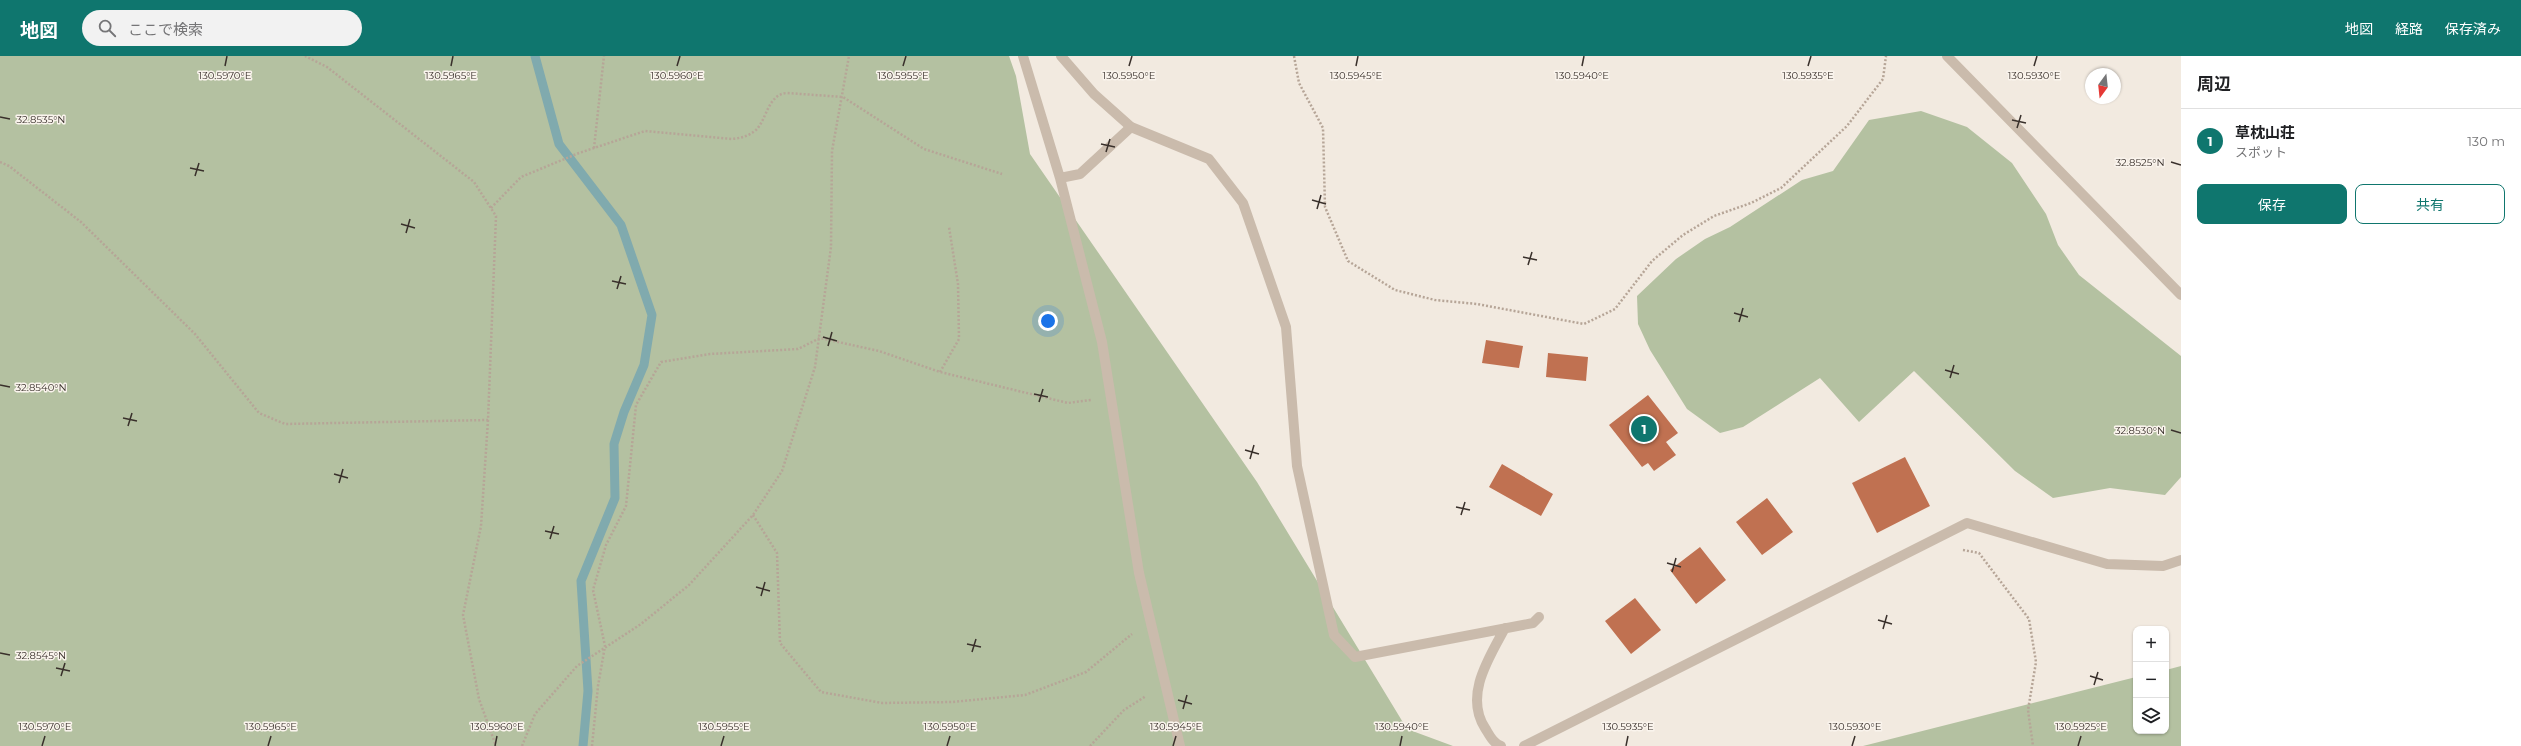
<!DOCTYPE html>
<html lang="ja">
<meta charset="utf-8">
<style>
:root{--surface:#fff;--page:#f2f2f2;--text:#202124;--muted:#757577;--line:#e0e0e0;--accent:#0f766e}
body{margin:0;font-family:Montserrat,"Noto Sans JP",sans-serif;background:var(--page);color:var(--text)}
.controls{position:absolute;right:12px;bottom:12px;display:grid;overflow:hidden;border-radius:8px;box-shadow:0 1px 3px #0004}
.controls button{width:36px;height:36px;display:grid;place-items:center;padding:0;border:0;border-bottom:1px solid var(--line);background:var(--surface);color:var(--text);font:20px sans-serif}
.compass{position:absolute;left:2085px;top:12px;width:36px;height:36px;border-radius:50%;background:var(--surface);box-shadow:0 1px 3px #0004;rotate:195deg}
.you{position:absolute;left:1048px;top:265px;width:14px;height:14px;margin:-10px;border:3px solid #fff;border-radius:50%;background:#1a73e8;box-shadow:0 0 0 6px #1a73e833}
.badge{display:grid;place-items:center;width:26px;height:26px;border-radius:50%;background:var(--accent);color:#fff;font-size:13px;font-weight:700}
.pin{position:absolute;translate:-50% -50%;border:2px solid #fff;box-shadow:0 1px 4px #0006}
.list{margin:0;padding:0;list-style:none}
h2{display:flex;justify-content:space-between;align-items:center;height:52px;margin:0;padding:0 16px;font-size:17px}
h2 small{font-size:13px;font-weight:400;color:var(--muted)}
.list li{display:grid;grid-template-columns:26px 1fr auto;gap:12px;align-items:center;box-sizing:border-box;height:64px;padding:0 16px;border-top:1px solid var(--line)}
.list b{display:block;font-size:15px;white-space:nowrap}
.list p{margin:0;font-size:13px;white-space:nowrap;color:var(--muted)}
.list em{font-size:13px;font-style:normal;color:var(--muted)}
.actions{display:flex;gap:8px;padding:12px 16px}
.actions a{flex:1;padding:9px 0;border:1px solid var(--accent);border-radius:8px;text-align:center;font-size:14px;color:var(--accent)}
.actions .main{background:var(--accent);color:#fff}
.icon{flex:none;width:22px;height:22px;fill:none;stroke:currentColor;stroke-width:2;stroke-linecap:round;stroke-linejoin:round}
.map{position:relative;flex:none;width:2181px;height:690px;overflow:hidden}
header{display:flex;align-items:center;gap:24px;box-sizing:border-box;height:56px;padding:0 20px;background:var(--accent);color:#fff}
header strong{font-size:19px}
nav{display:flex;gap:22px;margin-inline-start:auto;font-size:14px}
.search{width:280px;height:36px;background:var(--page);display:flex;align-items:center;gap:10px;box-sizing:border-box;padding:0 14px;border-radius:22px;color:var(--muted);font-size:15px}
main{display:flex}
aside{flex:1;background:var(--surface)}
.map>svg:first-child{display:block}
.green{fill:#b4c1a1}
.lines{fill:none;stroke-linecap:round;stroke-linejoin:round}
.stream{stroke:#80aaae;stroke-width:9}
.building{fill:#c07151}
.path{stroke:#b6a597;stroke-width:2.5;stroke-dasharray:2 2;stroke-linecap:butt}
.lane{stroke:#cabbac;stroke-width:10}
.street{stroke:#cabbac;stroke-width:10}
.ticks{fill:none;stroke:#39302b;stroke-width:1.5}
.ticks-label{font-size:10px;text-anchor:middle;fill:#39302b;stroke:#faf4ed;stroke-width:3;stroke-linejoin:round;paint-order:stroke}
</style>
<header>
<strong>地図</strong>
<div class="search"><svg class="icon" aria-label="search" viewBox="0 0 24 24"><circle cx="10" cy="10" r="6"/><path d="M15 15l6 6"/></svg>ここで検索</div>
<nav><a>地図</a><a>経路</a><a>保存済み</a></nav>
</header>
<main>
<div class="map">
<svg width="2181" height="690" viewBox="0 0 2181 690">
<rect width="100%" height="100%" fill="#f2eae0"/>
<path class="green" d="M 0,0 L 1009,0 L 1016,20 L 1030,98 L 1257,426 L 1407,673 L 1453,690 L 0,690 Z
M 1921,55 L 1967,71 L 2012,107 L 2046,158 L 2058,189 L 2079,219 L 2181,300 L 2181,421 L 2165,439 L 2110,432 L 2053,442 L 2015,415 L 1914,315 L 1859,366 L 1820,322 L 1743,371 L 1720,377 L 1687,353 L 1650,294 L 1638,268 L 1637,240 L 1676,203 L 1705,183 L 1730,171 L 1802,124 L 1833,115 L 1869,64 Z
M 2181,610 L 2181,690 L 1863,690 L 2136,621 L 2136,675 L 2166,675 L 2166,614 Z"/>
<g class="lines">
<path class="stream" d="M 535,0 L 559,88 L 621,169 L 652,259 L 644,309 L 624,356 L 614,388 L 615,442 L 581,525 L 588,635 L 583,690"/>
</g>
<path class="building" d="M 1486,284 L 1523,290 L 1519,312 L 1482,307 Z
M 1548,297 L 1588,301 L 1586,325 L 1546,321 Z
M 1648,339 L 1678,377 L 1666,386 L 1676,399 L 1654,415 L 1648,407 L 1642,411 L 1609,369 Z
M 1905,401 L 1930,450 L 1877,477 L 1852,427 Z
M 1502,408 L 1553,438 L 1541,460 L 1489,431 Z
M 1767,442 L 1793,476 L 1762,499 L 1736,466 Z
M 1700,491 L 1726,524 L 1696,548 L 1670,514 Z
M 1635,542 L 1661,574 L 1631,598 L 1605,565 Z"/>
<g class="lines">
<path class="path" d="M 1294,0 L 1299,27 L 1323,72 L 1325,151 L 1348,205 L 1395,234 L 1435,244 L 1477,248 L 1584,268 L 1615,253 L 1652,205 L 1683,179 L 1714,160 L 1751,147 L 1781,132 L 1847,70 L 1883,23 L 1886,0
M 594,92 L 604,0
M 0,106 L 9,110 L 81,166 L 195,278 L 259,357 L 285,368 L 488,364 L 496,160 L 474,126 L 327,11 L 305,0
M 491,152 L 521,121 L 579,97 L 645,75 L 732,83 C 741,82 749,80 756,74 C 767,63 768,38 787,37 L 843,41 L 924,93 L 1002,118
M 940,316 L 959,283 L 958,228 L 949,171
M 488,364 L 481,470 L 463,559 L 479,643 L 496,690
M 753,459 L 777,497 L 780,587 L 821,636 L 882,647 L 952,646 L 1025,639 L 1086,616 L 1132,578
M 1963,494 L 1979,497 L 2029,563 L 2036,606 L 2028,654 L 2033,690
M 522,690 L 535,658 L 577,610 L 641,568 L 689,529 L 753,459 L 782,415 L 815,311 L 831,191 L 832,95 L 849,0
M 592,690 L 598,630 L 605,590 L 593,534 L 606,489 L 626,450 L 636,349 L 661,306 L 710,298 L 798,293 L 820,282 L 879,295 L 940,316 L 1068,347 L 1091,344
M 1090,690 L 1124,654 L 1146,640"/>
<path class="lane" d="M 1061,0 L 1094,38 L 1131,71 L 1209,103 L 1243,147 L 1286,271 L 1297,410 L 1334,579 L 1355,601 L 1533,567 L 1539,561
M 1947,0 L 2181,239
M 1501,690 C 1493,687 1490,680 1485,672 C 1464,639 1489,602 1505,572
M 1524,690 L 1967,467 L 2107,508 L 2163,510 L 2181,504"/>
<path class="street" d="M 1023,0 L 1060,122 L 1080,118 L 1131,71
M 1060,122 L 1102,286 L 1139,517 L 1180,690"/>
</g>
<path class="ticks" d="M 225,10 L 227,0M 451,10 L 453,0M 677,10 L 680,0M 903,10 L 906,0M 1129,10 L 1132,0M 1356,10 L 1358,0M 1582,10 L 1584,0M 1808,10 L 1811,0M 2034,10 L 2037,0M 0,61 L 10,63M 2012,64 L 2026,67M 2017,72 L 2021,59M 1101,88 L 1115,91M 1106,96 L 1110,83M 2171,106 L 2181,109M 190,112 L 204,115M 195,120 L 199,107M 1312,144 L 1326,148M 1317,153 L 1321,139M 401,168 L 415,172M 406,177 L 410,163M 1523,201 L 1537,204M 1528,209 L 1532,196M 612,225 L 626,228M 617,233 L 621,220M 1734,257 L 1748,261M 1739,266 L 1743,252M 823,281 L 837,285M 828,290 L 832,276M 1945,314 L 1959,318M 1950,322 L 1954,309M 0,329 L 10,331M 1034,338 L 1048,341M 1039,346 L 1043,333M 123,362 L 137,365M 128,370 L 132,357M 2171,374 L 2181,377M 1245,394 L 1259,398M 1250,403 L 1254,389M 334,418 L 348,422M 339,427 L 343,413M 1456,451 L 1470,454M 1461,459 L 1465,446M 545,475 L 559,478M 550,483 L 554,470M 1667,507 L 1681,511M 1672,516 L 1676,502M 756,531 L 770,535M 761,540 L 765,526M 1878,564 L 1892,568M 1883,573 L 1887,559M 967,588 L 981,591M 972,596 L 976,583M 0,597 L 10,599M 56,612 L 70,615M 61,620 L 65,607M 2090,620 L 2103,624M 2094,629 L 2098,616M 1178,644 L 1192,648M 1183,653 L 1187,639M 42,690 L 45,680M 268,690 L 271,680M 495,690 L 497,680M 721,690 L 724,680M 947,690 L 950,680M 1173,690 L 1176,680M 1400,690 L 1402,680M 1626,690 L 1628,680M 1852,690 L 1855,680M 2078,690 L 2081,680"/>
<g class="ticks-label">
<text x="225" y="23">130.5970°E</text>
<text x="677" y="23">130.5960°E</text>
<text x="1356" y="23">130.5945°E</text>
<text x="451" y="23">130.5965°E</text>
<text x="903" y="23">130.5955°E</text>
<text x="1129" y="23">130.5950°E</text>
<text x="1582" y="23">130.5940°E</text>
<text x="1808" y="23">130.5935°E</text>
<text x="2034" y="23">130.5930°E</text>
<text x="41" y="67">32.8535°N</text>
<text x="2140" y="110">32.8525°N</text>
<text x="41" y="335">32.8540°N</text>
<text x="2140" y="378">32.8530°N</text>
<text x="41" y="603">32.8545°N</text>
<text x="45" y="674">130.5970°E</text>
<text x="271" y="674">130.5965°E</text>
<text x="497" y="674">130.5960°E</text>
<text x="724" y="674">130.5955°E</text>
<text x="950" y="674">130.5950°E</text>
<text x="1176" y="674">130.5945°E</text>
<text x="1402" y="674">130.5940°E</text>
<text x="1628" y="674">130.5935°E</text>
<text x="1855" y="674">130.5930°E</text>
<text x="2081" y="674">130.5925°E</text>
</g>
</svg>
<div class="controls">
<button>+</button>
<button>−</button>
<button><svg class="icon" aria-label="layers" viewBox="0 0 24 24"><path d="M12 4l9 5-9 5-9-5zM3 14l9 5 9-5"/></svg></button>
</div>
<svg class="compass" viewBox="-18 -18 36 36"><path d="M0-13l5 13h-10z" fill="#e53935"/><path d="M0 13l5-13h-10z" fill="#757577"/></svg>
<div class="you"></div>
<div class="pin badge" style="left:1644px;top:373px">1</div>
</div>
<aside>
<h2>周辺<small></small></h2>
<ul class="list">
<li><span class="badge">1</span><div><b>草枕山荘</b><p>スポット</p></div><em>130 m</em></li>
</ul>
<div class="actions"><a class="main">保存</a><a>共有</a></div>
</aside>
</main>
